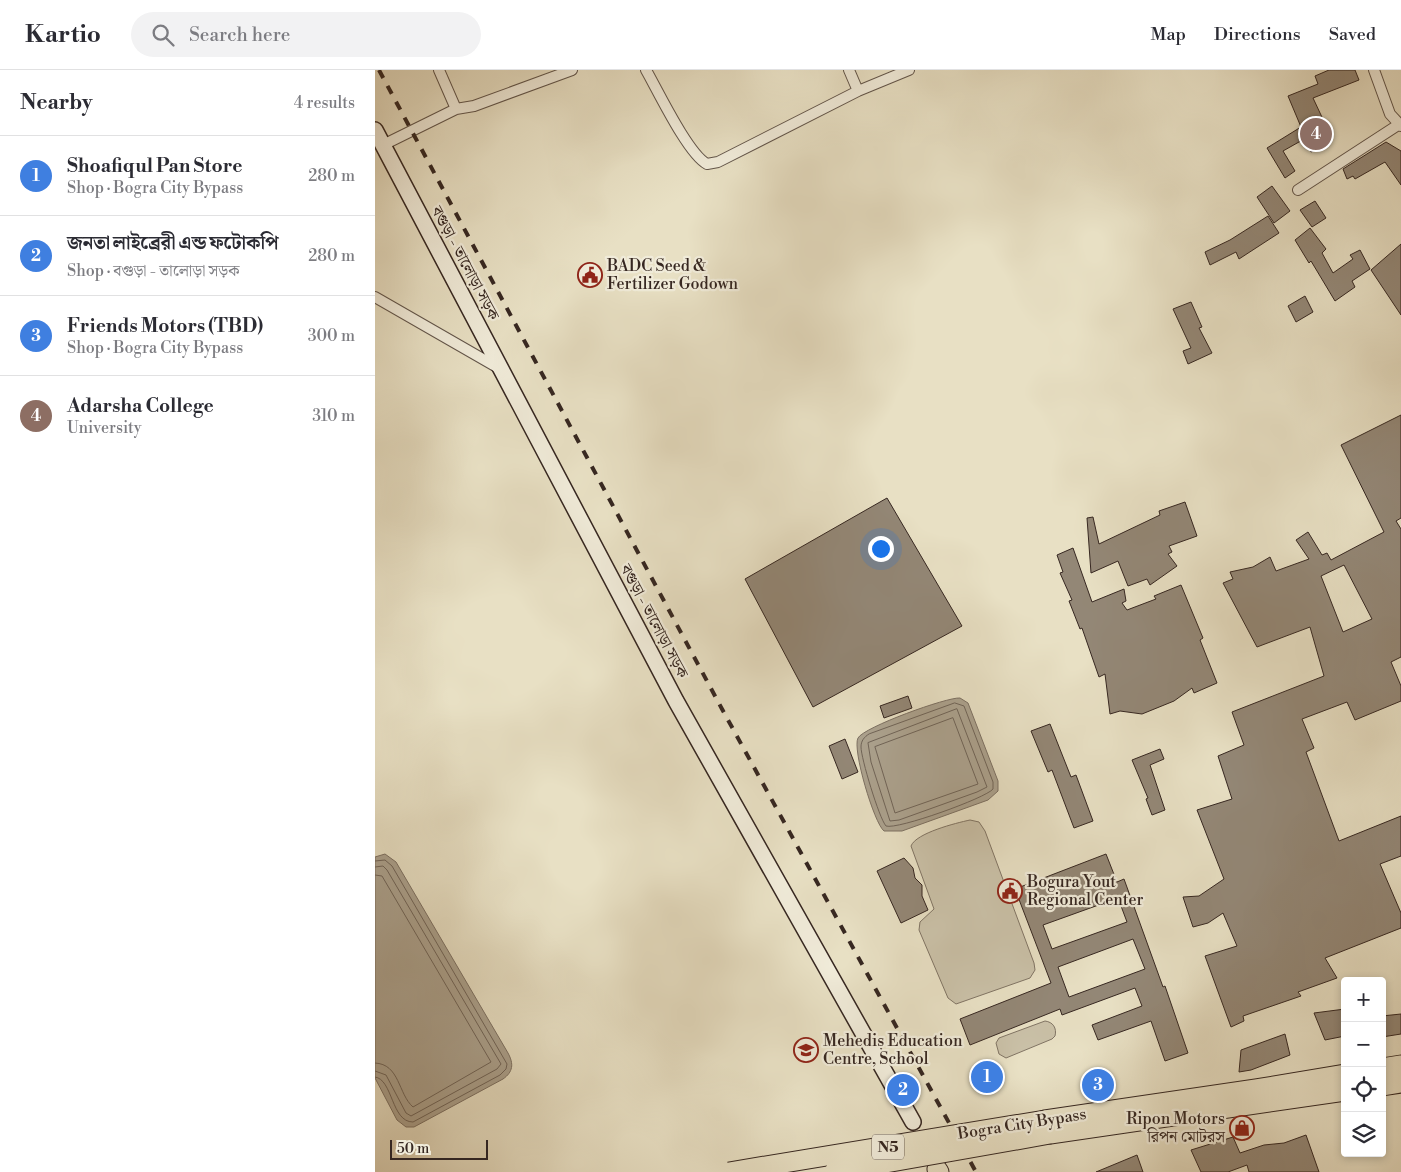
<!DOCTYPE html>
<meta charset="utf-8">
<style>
:root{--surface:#fff;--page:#f2f2f3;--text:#2b2b33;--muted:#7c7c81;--line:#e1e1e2;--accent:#ea580c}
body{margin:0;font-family:"Libre Bodoni","Noto Serif Bengali",serif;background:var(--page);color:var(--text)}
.controls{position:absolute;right:15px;bottom:15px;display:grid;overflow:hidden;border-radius:5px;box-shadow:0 2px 8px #0003}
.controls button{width:45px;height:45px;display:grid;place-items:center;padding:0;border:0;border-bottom:1px solid var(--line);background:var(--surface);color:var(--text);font:25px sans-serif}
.scale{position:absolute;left:15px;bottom:12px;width:98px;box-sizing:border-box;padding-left:5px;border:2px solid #362721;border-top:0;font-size:14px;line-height:18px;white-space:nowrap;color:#362721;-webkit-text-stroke:4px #f0ebd9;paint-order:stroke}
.you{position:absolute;left:505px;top:478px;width:18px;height:18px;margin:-12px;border:4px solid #fff;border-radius:50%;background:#1a73e8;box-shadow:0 0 0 8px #1a73e833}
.badge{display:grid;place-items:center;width:32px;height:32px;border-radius:50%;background:var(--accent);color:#fff;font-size:16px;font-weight:700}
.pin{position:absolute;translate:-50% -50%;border:2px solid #fff;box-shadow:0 1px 5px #0006}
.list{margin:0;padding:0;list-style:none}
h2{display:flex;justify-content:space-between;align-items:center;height:65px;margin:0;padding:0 20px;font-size:21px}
h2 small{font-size:16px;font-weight:400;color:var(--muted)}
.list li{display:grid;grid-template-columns:32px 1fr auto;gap:15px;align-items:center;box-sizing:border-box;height:80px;padding:0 20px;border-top:1px solid var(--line)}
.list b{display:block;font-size:19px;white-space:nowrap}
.list p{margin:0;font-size:16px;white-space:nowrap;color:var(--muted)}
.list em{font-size:16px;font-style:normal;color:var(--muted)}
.icon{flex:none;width:28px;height:28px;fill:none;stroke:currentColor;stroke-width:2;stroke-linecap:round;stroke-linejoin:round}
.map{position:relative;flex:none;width:1026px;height:1102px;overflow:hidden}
header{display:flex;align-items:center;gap:30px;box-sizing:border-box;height:70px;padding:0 25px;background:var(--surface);border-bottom:1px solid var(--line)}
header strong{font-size:24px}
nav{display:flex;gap:28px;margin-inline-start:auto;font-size:18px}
.search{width:350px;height:45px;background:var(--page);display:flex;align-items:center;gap:12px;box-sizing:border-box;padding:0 18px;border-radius:28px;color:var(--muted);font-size:19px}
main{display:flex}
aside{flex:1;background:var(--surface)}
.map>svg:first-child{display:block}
.green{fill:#cac1a8;stroke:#807464}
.water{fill:#aba18d;stroke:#7c7062}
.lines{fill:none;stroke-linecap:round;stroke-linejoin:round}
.shore{stroke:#706457;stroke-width:1}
.building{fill:#938776;stroke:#362721;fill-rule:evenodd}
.street-casing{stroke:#62554a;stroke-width:12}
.secondary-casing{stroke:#362721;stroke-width:18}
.highway-casing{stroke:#362721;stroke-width:21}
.street{stroke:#f0ebd9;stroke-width:10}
.secondary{stroke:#f0ebd9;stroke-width:15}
.highway{stroke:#e8e0c4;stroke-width:19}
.rail{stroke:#362721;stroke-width:4;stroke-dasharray:9 9;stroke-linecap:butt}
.highway-bridge-casing{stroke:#362721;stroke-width:21;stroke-linecap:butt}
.highway-bridge{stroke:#e8e0c4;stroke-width:19}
.labels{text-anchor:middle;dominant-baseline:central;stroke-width:4.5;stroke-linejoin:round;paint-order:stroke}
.shield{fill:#f0ebd9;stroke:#6e6258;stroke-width:1}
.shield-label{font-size:15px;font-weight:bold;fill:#362721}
.street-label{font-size:16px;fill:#362721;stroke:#f0ebd9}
.poi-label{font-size:16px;fill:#362721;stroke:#f0ebd9;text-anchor:start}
</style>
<header>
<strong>Kartio</strong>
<div class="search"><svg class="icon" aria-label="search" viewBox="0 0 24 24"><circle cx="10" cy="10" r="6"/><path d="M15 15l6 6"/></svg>Search here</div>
<nav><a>Map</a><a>Directions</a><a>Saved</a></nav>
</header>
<main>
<aside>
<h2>Nearby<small>4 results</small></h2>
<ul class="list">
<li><span class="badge" style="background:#3f7fe0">1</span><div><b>Shoafiqul Pan Store</b><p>Shop · Bogra City Bypass</p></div><em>280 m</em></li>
<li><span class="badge" style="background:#3f7fe0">2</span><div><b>জনতা লাইব্রেরী এন্ড ফটোকপি</b><p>Shop · বগুড়া - তালোড়া সড়ক</p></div><em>280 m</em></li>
<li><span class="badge" style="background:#3f7fe0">3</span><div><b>Friends Motors (TBD)</b><p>Shop · Bogra City Bypass</p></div><em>300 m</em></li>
<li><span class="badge" style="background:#8d6e63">4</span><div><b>Adarsha College</b><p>University</p></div><em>310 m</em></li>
</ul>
</aside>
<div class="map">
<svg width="1026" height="1102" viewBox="0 0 1026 1102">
<rect width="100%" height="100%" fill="#e8e0c4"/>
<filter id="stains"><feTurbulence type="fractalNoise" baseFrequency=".004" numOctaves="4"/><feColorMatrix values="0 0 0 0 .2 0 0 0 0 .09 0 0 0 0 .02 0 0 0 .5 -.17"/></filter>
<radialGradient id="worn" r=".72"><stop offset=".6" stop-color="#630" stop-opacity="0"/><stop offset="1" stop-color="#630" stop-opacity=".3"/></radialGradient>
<path class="green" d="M 595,750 L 604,752 L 610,761 L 659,893 L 660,900 L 655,908 L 581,934 L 573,928 L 544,860 L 545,852 L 559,839 L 536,776 C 541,763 581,753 595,750 Z
M 670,951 C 678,952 682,958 680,966 L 677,969 L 631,988 L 624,984 L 621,973 L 624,968 Z"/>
<path class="water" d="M 585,628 L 593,633 L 623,711 L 623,721 L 613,730 L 527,761 L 509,761 C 499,753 477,679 483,668 C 489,657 572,627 585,628 Z
M 10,784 L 21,792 L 133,983 C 139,994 138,1002 128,1009 L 39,1057 L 31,1057 L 22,1050 L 0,1008 L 0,787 Z"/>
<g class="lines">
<path class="shore" d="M 580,633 L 589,636 L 618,712 L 618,719 C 611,728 522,760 511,756 C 504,748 486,688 486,677 C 486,671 489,667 494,664 Z
M 582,639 L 612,717 L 602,722 L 524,750 L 515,751 L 496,692 L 493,673 Z
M 578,648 L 603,714 L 520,743 L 500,677 Z
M 0,791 L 10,790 L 17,796 L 132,994 L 131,999 L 125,1005 L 38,1052 C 16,1052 18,1009 0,1007
M 0,797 L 8,796 L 12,800 L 126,994 L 122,999 L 36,1046 L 31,1043 L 11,1005 L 0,1001
M 0,805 L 7,806 L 116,992 L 38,1037 C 23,1024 25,994 0,993"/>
</g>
<path class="building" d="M 954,0 L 980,0 L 984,10 L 938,28 L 953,60 L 956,72 L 936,82 L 931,68 L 908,81 L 920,101 L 910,108 L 892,78 L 926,57 L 913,26 L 943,14 L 940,6 Z
M 1011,72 L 1026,81 L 1026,115 L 1010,92 L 980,109 L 978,106 L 972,109 L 968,99 Z
M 897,116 L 915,141 L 899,153 L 882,127 Z
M 940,131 L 951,148 L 937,157 L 925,140 Z
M 893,146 L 904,163 L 864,189 L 861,182 L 835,195 L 830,182 L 855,170 Z
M 935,158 L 951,179 L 947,183 L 958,203 L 978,189 L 975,185 L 985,180 L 995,199 L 977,211 L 980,217 L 960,231 L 936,191 L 934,193 L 920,170 Z
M 1026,174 L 1026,245 L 996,200 Z
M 930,226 L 938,242 L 921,252 L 913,236 Z
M 816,232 L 827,257 L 824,258 L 837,283 L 813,294 L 808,281 L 816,278 L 798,239 Z
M 1026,345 L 1026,448 L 1021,451 L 1026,459 L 1026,587 L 1016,592 L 1026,616 L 1026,631 L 980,650 L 972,632 L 927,649 L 939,678 L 931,682 L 964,771 L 1026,746 L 1026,786 L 1005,794 L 1026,843 L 1026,858 L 950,888 L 962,908 L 923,922 L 926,926 L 868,946 L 869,951 L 856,957 L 830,886 L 862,876 L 848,843 L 833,853 L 818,857 L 808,827 L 824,826 L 849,809 L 822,740 L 857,729 L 843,686 L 869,675 L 857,642 L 949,606 L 935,557 L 882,577 L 848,513 L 858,509 L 855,502 L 878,497 L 895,487 L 901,501 L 934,489 L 921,470 L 933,462 L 947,485 L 952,483 L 956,490 L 1009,462 L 966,375 ZM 969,495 L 997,549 L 968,562 L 946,506 Z
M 512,428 L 587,556 L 438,637 L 370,509 Z
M 810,432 L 822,466 L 794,476 L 797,482 L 793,484 L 802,496 L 775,515 L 772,509 L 753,516 L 743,491 L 716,503 L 712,448 L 718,447 L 724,474 L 785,445 L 784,441 Z
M 698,478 L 717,532 L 749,519 L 751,531 L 747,533 L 752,540 L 781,529 L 779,526 L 806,515 L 828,568 L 825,570 L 842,613 L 819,623 L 817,618 L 799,631 L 767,644 L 745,641 L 735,644 L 730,604 L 724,607 L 707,558 L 705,559 L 694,531 L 697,530 L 685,503 L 688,502 L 682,485 Z
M 533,626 L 537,638 L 509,648 L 505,636 Z
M 675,654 L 696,707 L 701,705 L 718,751 L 699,758 L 677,700 L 673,702 L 656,661 Z
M 470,669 L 483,702 L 467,709 L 454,676 Z
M 785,679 L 789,689 L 775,695 L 790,740 L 777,745 L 771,729 L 773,728 L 757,690 Z
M 731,784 L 742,812 L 749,809 L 788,917 L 790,916 L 813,983 L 790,991 L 776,951 L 723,970 L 717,955 L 767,936 L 760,918 L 687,945 L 685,939 L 595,975 L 585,949 L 676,913 L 640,819 ZM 743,828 L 752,852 L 677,879 L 668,855 ZM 758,869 L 770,899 L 694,927 L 683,897 Z
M 529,788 L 538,798 L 540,808 L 547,815 L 547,826 L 553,840 L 526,853 L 502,801 Z
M 970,939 L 970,966 L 950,970 L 939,943 Z
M 1026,944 L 1026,964 L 1007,967 L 1007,946 Z
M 910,964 L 915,985 L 876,1000 L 864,1002 L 866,980 Z
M 931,1065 L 944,1102 L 874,1102 L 872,1095 L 853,1102 L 826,1102 L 816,1080 L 858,1067 L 865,1083 L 889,1075 L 909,1073 Z
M 762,1085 L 768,1102 L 721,1102 Z"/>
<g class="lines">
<defs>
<path id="street" d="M 64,0 L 81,39
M 271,0 C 283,21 313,84 332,94 L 343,92 L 483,21 L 534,0
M 474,0 L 483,21
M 999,0 L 1015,44 L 1026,56
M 8,75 L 81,39 L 99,36 L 197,0
M 923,120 L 1023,55
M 0,227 L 127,300"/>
<path id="secondary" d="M 0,60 L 301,631 L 538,1052"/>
<path id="highway" d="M 1007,998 L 1026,995
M 1007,1016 L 1026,1013
M 670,1050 L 881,1019 L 970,1004
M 675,1064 L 970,1021
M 562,1099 L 564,1102"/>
</defs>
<use href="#street" class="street-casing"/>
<use href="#secondary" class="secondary-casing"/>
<use href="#highway" class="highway-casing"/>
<use href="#street" class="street"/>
<use href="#secondary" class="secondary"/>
<use href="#highway" class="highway"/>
<path class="rail" d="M 4,0 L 347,639 L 601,1102"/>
<defs>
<path id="highway-bridge" d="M 354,1102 L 670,1050
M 459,1102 L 675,1064"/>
</defs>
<use href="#highway-bridge" class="highway-bridge-casing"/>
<use href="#highway-bridge" class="highway-bridge"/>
</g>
<defs>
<symbol id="civic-ring" viewBox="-11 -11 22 22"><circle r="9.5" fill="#f0ebd9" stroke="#8f2418" stroke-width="1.5"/><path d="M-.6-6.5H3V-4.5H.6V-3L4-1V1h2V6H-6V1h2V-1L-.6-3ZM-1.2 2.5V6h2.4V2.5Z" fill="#8f2418"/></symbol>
<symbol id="school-ring" viewBox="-11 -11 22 22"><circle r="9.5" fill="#f0ebd9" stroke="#8f2418" stroke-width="1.5"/><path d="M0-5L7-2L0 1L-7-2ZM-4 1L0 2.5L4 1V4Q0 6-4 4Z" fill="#8f2418"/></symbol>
<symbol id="shop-ring" viewBox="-11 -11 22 22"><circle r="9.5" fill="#f0ebd9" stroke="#8f2418" stroke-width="1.5"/><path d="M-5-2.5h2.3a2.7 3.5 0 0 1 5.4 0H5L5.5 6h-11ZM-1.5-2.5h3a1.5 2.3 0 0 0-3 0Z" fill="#8f2418"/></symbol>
</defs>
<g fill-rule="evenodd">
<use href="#civic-ring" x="201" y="191" width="28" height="28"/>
<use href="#civic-ring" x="621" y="807" width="28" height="28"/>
<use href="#school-ring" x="417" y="966" width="28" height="28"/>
<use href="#shop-ring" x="853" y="1044" width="28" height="28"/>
</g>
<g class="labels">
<rect class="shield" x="497" y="1064.5" width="32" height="25" rx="4"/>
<g class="shield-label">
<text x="513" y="1077">N5</text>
</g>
<g class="street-label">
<text transform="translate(90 193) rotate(62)">বগুড়া - তালোড়া সড়ক</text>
<text transform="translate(279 551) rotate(62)">বগুড়া - তালোড়া সড়ক</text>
<text transform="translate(647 1054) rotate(-9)">Bogra City Bypass</text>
</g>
<g class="poi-label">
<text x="232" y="196">BADC Seed &amp;<tspan x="232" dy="18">Fertilizer Godown</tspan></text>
<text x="652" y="812">Bogura Yout<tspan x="652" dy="18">Regional Center</tspan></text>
<text x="448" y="971">Mehedis Education<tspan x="448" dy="18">Centre, School</tspan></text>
<text x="850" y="1049" text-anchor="end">Ripon Motors<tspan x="850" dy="18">রিপন মোটরস</tspan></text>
</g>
</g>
<rect width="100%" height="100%" filter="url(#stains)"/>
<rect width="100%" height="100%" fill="url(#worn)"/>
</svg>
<div class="controls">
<button>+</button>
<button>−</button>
<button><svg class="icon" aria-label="locate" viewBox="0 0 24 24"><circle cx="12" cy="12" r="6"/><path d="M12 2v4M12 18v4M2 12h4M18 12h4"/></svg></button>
<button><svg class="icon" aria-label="layers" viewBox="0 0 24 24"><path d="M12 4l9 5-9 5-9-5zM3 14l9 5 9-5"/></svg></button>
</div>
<div class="scale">50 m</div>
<div class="you"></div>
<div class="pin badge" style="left:612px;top:1007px;background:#3f7fe0">1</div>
<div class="pin badge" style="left:528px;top:1020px;background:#3f7fe0">2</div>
<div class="pin badge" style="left:723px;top:1015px;background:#3f7fe0">3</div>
<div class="pin badge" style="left:941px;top:64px;background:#8d6e63">4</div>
</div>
</main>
